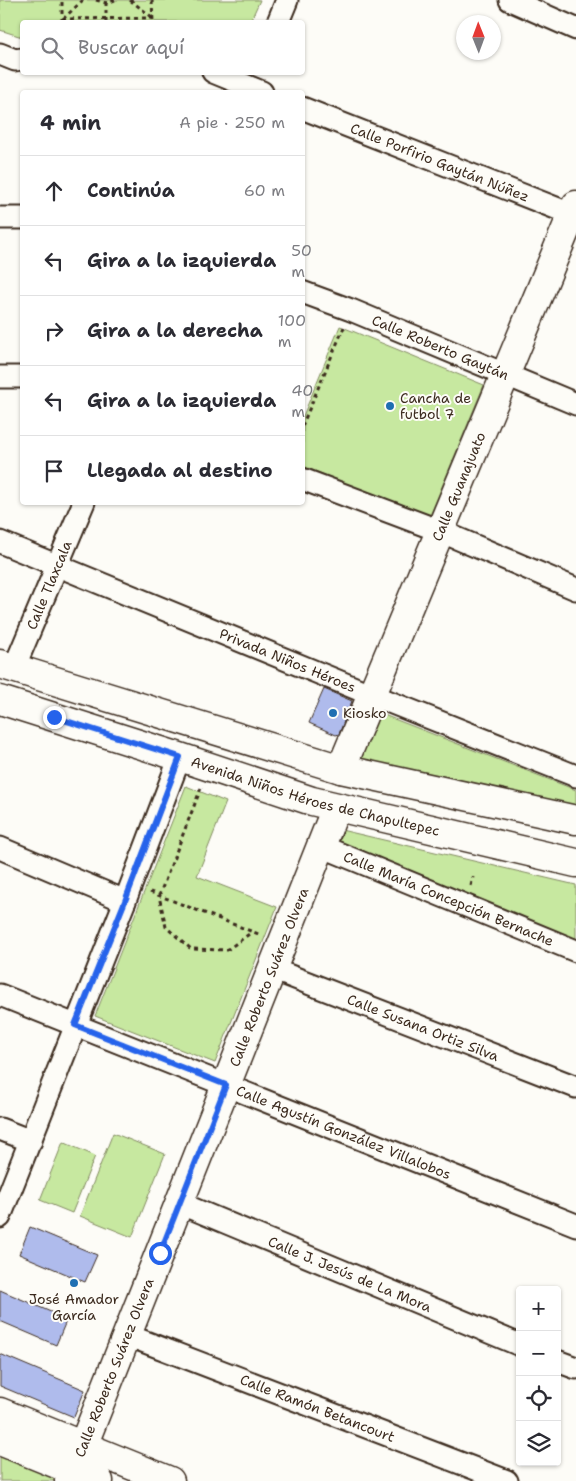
<!DOCTYPE html>
<html lang="es">
<meta charset="utf-8">
<style>
:root{--surface:#fff;--page:#f2f2f3;--text:#2b2b33;--muted:#7c7c81;--line:#e1e1e2}
body{margin:0;font-family:"Shantell Sans",sans-serif;background:var(--page);color:var(--text)}
.controls{position:absolute;right:15px;bottom:15px;display:grid;overflow:hidden;border-radius:5px;box-shadow:0 1px 4px #0004}
.controls button{width:45px;height:45px;display:grid;place-items:center;padding:0;border:0;border-bottom:1px solid var(--line);background:var(--surface);color:var(--text);font:25px sans-serif}
.compass{position:absolute;left:456px;top:15px;width:45px;height:45px;border-radius:50%;background:var(--surface);box-shadow:0 1px 4px #0004;rotate:359deg}
.stop{position:absolute;width:15px;height:15px;margin:-11px;border:4px solid #2563eb;border-radius:50%;background:#fff}
.stop.end{background:#2563eb;border-color:#fff;box-shadow:0 1px 5px #0008}
.list{margin:0;padding:0;list-style:none}
h2{display:flex;justify-content:space-between;align-items:center;height:65px;margin:0;padding:0 20px;font-size:21px}
h2 small{font-size:16px;font-weight:400;color:var(--muted)}
.list li{display:grid;grid-template-columns:32px 1fr auto;gap:15px;align-items:center;box-sizing:border-box;height:70px;padding:0 20px;border-top:1px solid var(--line)}
.list b{display:block;font-size:19px;white-space:nowrap}
.list em{font-size:16px;font-style:normal;color:var(--muted)}
.icon{flex:none;width:28px;height:28px;fill:none;stroke:currentColor;stroke-width:2;stroke-linecap:round;stroke-linejoin:round}
.map{position:relative;flex:none;width:576px;height:1481px;overflow:hidden}
.search{position:absolute;background:var(--surface);box-shadow:0 1px 4px #0004;left:20px;top:20px;width:285px;height:55px;display:flex;align-items:center;gap:12px;box-sizing:border-box;padding:0 18px;border-radius:5px;color:var(--muted);font-size:19px}
.panel{position:absolute;background:var(--surface);box-shadow:0 1px 4px #0004;left:20px;top:90px;width:285px;height:415px;border-radius:5px}
.map>svg:first-child{display:block}
.green{fill:#c7e8a0;stroke:#81895f}
.building{fill:#afbbec;stroke:#3b2a1e}
.lines{fill:none;stroke-linecap:round;stroke-linejoin:round}
.street-casing{stroke:#3b2a1e;stroke-width:25}
.secondary-casing{stroke:#3b2a1e;stroke-width:31}
.path{stroke:#3b2a1e;stroke-width:3;stroke-dasharray:4 4;stroke-linecap:butt}
.street{stroke:#fdfcf7;stroke-width:21}
.secondary{stroke:#fdfcf7;stroke-width:28}
.route{stroke:#2563eb;stroke-width:6}
.poi-dot{fill:#1f6fb2;stroke:#fdfcf7;stroke-width:2}
.labels{text-anchor:middle;dominant-baseline:central;stroke-width:4;stroke-linejoin:round;paint-order:stroke}
.street-label{font-size:14px;fill:#3b2a1e;stroke:#fdfcf7}
.poi-label{font-size:14px;fill:#3b2a1e;stroke:#fdfcf7;text-anchor:start}
</style>
<div class="map">
<svg width="576" height="1481" viewBox="0 0 576 1481">
<rect width="100%" height="100%" fill="#fdfcf7"/>
<filter id="ink" filterUnits="userSpaceOnUse"><feTurbulence type="fractalNoise" baseFrequency=".02" numOctaves="2"/><feDisplacementMap in="SourceGraphic" scale="10" xChannelSelector="R" yChannelSelector="G"/><feConvolveMatrix kernelMatrix="1 2 1 2 8 2 1 2 1" color-interpolation-filters="sRGB"/></filter>
<g filter="url(#ink)">
<path class="green" d="M 0,0 L 260,0 L 250,22 L 22,22 L 22,37 L 0,30 Z
M 340,326 L 484,385 L 429,518 L 303,466 L 303,416 Z
M 371,710 L 576,790 L 576,809 L 351,759 Z
M 186,786 L 226,802 L 197,876 L 277,907 L 215,1063 L 95,1016 Z
M 341,830 L 576,885 L 576,939 L 335,843 Z
M 113,1133 L 165,1154 L 132,1237 L 80,1216 Z
M 63,1142 L 95,1156 L 72,1213 L 40,1200 Z
M 0,1454 L 58,1478 L 56,1481 L 0,1481 Z"/>
<path class="building" d="M 324,689 L 352,701 L 339,734 L 336,735 L 309,723 Z
M 30,1227 L 97,1255 L 85,1282 L 19,1254 Z
M 0,1290 L 67,1319 L 56,1345 L 0,1321 Z
M 0,1354 L 85,1390 L 74,1417 L 0,1386 Z"/>
<g class="lines">
<defs>
<g id="street">
<path d="M 510,0 L 576,29"/>
<path d="M 278,22 L 287,0"/>
<path d="M 0,54 L 15,60 L 22,59"/>
<path d="M 213,72 L 262,92"/>
<path id="s1" d="M 302,108 L 576,216"/>
<path d="M 0,218 L 22,218"/>
<path id="s2" d="M 302,292 L 351,310 L 576,404"/>
<path d="M 0,377 L 22,377"/>
<path d="M 302,479 L 440,531 L 576,589"/>
<path id="s3" d="M 0,542 L 372,695 L 576,776"/>
<path id="s4" d="M 14,668 L 84,502"/>
<path id="s5" d="M 321,846 L 576,951"/>
<path d="M 0,848 L 125,901"/>
<path id="s6" d="M 272,969 L 576,1087"/>
<path id="s7" d="M 0,995 L 576,1225"/>
<path d="M 0,1129 L 31,1141"/>
<path id="s8" d="M 179,1203 L 520,1345"/>
<path d="M 0,1217 L 125,901 L 180,757"/>
<path id="s9" d="M 127,1335 L 507,1481"/>
<path d="M 557,1361 L 576,1368"/>
</g>
<g id="secondary">
<path d="M 0,664 L 341,769 L 576,820"/>
<path id="s10" d="M 0,700 L 180,757 L 312,801 L 576,863"/>
<path id="s11" d="M 341,769 L 576,205"/>
<path d="M 0,1412 L 170,1481"/>
<path d="M 0,1441 L 99,1481"/>
<path id="s12" d="M 69,1481 L 336,808"/>
</g>
</defs>
<use href="#street" class="street-casing"/>
<use href="#secondary" class="secondary-casing"/>
<path class="path" d="M 96,0 L 106,3 L 115,0
M 130,0 L 152,17
M 152,0 L 153,22
M 62,19 L 153,18
M 63,19 L 83,0
M 62,22 L 62,0
M 106,22 L 106,3
M 302,426 L 344,327
M 201,788 L 159,896 L 166,927 L 191,949 L 227,950 L 252,932
M 471,886 L 473,877
M 150,892 L 261,935"/>
<use href="#street" class="street"/>
<use href="#secondary" class="secondary"/>
</g>
</g>
<g class="lines" filter="url(#ink)">
<path class="route" d="M 54,717 L 180,757 L 125,901 L 75,1025 L 226,1085 L 160,1253"/>
</g>
<g class="poi-dot">
<circle cx="390" cy="406" r="5"/>
<circle cx="333" cy="713" r="5"/>
<circle cx="74" cy="1283" r="5"/>
</g>
<g class="labels">
<g class="street-label">
<text stroke="none"><textPath href="#s1" startOffset="148">Calle Porfirio Gaytán Núñez</textPath></text>
<text stroke="none"><textPath href="#s2" startOffset="149">Calle Roberto Gaytán</textPath></text>
<text stroke="none"><textPath href="#s11" startOffset="306">Calle Guanajuato</textPath></text>
<text stroke="none"><textPath href="#s4" startOffset="90">Calle Tlaxcala</textPath></text>
<text stroke="none"><textPath href="#s3" startOffset="311">Privada Niños Héroes</textPath></text>
<text stroke="none"><textPath href="#s10" startOffset="330">Avenida Niños Héroes de Chapultepec</textPath></text>
<text stroke="none"><textPath href="#s5" startOffset="138">Calle María Concepción Bernache</textPath></text>
<text stroke="none"><textPath href="#s12" startOffset="542">Calle Roberto Suárez Olvera</textPath></text>
<text stroke="none"><textPath href="#s6" startOffset="162">Calle Susana Ortiz Silva</textPath></text>
<text stroke="none"><textPath href="#s7" startOffset="370">Calle Agustín González Villalobos</textPath></text>
<text stroke="none"><textPath href="#s8" startOffset="185">Calle J. Jesús de La Mora</textPath></text>
<text stroke="none"><textPath href="#s12" startOffset="122">Calle Roberto Suárez Olvera</textPath></text>
<text stroke="none"><textPath href="#s9" startOffset="204">Calle Ramón Betancourt</textPath></text>
</g>
<g class="poi-label">
<text x="400" y="398">Cancha de<tspan x="400" dy="16">futbol 7</tspan></text>
<text x="343" y="713">Kiosko</text>
<text x="74" y="1299" text-anchor="middle">José Amador<tspan x="74" dy="16">García</tspan></text>
</g>
</g>
</svg>
<div class="controls">
<button>+</button>
<button>−</button>
<button><svg class="icon" aria-label="locate" viewBox="0 0 24 24"><circle cx="12" cy="12" r="6"/><path d="M12 2v4M12 18v4M2 12h4M18 12h4"/></svg></button>
<button><svg class="icon" aria-label="layers" viewBox="0 0 24 24"><path d="M12 4l9 5-9 5-9-5zM3 14l9 5 9-5"/></svg></button>
</div>
<svg class="compass" viewBox="-18 -18 36 36"><path d="M0-13l5 13h-10z" fill="#e53935"/><path d="M0 13l5-13h-10z" fill="#7c7c81"/></svg>
<div class="stop" style="left:160px;top:1253px"></div>
<div class="stop end" style="left:54px;top:717px"></div>
<div class="search"><svg class="icon" aria-label="search" viewBox="0 0 24 24"><circle cx="10" cy="10" r="6"/><path d="M15 15l6 6"/></svg>Buscar aquí</div>
<section class="panel">
<h2>4 min<small>A pie · 250 m</small></h2>
<ul class="list">
<li><svg class="icon" aria-label="ahead" viewBox="0 0 24 24"><path d="M12 20V5M6 11l6-6 6 6"/></svg><div><b>Continúa</b></div><em>60 m</em></li>
<li><svg class="icon" aria-label="left" viewBox="0 0 24 24"><path d="M17 20v-9H6M10 6l-5 5 5 5"/></svg><div><b>Gira a la izquierda</b></div><em>50 m</em></li>
<li><svg class="icon" aria-label="right" viewBox="0 0 24 24"><path d="M7 20v-9h11M14 6l5 5-5 5"/></svg><div><b>Gira a la derecha</b></div><em>100 m</em></li>
<li><svg class="icon" aria-label="left" viewBox="0 0 24 24"><path d="M17 20v-9H6M10 6l-5 5 5 5"/></svg><div><b>Gira a la izquierda</b></div><em>40 m</em></li>
<li><svg class="icon" aria-label="arrive" viewBox="0 0 24 24"><path d="M6 21V4h12l-3 4 3 4H6"/></svg><div><b>Llegada al destino</b></div></li>
</ul>
</section>
</div>
